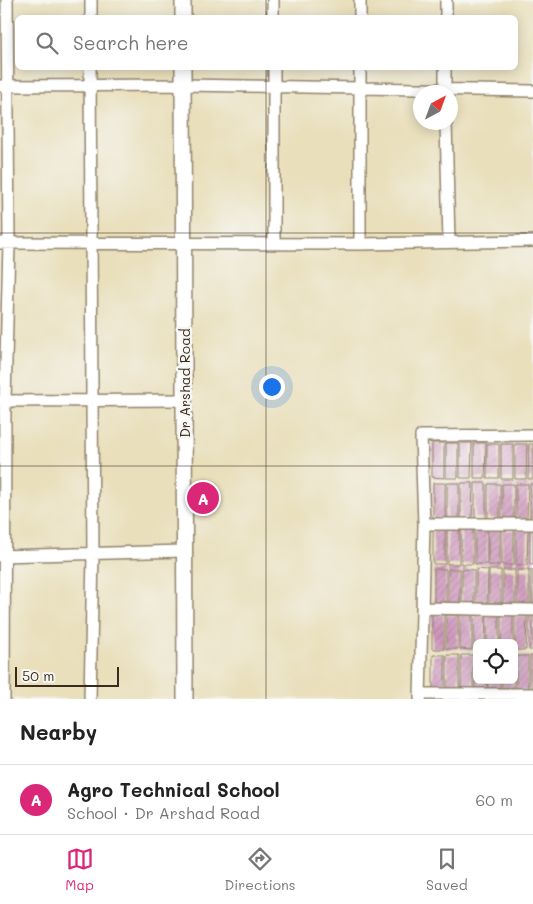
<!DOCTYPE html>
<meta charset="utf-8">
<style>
:root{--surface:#fff;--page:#f2f2f2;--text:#222;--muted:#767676;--line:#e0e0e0;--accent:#db2777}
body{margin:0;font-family:Mali,sans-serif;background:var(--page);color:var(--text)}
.controls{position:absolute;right:15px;bottom:15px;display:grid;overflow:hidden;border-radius:8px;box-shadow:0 2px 12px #0003}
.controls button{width:45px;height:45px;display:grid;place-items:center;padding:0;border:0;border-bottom:1px solid var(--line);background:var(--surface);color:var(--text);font:25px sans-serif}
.compass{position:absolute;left:413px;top:85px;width:45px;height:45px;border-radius:50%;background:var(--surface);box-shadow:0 2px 12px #0003;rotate:41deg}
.scale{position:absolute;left:15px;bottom:12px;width:104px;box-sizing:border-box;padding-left:5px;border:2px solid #3b2a1e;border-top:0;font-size:14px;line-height:18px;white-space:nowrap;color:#3b2a1e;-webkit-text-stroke:4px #f6f6f2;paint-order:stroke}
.you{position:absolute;left:271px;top:386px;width:18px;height:18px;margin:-12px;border:4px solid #fff;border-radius:50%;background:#1a73e8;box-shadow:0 0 0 8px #1a73e833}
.badge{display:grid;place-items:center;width:32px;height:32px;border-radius:50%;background:var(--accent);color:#fff;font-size:16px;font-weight:700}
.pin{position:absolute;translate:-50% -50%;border:2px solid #fff;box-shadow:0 1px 5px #0006}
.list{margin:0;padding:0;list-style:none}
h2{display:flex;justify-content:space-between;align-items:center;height:65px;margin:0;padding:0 20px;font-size:21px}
h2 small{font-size:16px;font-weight:400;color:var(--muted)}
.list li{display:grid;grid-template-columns:32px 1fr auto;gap:15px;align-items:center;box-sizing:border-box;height:70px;padding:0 20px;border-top:1px solid var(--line)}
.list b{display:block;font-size:19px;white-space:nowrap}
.list p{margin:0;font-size:16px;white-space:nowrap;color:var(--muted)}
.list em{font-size:16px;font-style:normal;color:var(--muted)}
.icon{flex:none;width:28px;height:28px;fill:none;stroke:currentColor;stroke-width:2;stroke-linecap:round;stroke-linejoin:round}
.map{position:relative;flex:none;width:533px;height:699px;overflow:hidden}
.search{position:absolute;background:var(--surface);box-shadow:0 2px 12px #0003;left:15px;right:15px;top:15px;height:55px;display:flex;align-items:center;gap:12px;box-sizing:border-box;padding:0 18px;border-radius:8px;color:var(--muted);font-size:19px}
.sheet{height:135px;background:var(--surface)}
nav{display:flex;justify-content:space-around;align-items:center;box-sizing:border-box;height:70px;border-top:1px solid var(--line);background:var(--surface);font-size:14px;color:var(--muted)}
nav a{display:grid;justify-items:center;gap:2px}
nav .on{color:var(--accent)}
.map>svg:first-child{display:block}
.building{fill:url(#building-hatch)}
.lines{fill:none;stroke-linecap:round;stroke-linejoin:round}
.street-casing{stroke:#92846c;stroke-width:14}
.secondary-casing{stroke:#92846c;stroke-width:18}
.street{stroke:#fff;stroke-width:11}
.secondary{stroke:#fff;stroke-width:15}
.grid{fill:none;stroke:#3b2a1e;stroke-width:1;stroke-opacity:0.55}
.labels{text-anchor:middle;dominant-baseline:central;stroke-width:5;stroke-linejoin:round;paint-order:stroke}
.street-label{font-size:14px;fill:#3b2a1e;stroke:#f6f6f2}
</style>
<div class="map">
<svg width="533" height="699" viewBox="0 0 533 699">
<defs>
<pattern id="building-hatch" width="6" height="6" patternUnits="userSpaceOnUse" patternTransform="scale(1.25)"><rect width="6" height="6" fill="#cb8eb8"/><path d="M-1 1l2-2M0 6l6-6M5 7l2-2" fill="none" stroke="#a67495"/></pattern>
</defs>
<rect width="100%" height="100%" fill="#f6f6f2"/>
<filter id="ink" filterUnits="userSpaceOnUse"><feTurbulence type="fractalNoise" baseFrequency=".02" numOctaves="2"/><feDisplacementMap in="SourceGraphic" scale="10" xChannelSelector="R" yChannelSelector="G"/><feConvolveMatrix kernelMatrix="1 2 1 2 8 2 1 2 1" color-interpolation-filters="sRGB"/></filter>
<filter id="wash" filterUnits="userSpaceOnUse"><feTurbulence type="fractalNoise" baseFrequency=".0096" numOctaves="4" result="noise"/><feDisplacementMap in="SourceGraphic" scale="20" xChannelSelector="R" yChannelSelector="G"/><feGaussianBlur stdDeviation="1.12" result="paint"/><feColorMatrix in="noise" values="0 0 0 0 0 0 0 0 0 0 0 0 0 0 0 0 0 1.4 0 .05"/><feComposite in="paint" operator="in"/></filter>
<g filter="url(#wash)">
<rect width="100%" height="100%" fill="#e9dfbb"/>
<g id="blocks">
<path class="building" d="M 432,443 L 444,443 L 444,478 L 432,477 Z
M 446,443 L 458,443 L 458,478 L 446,478 Z
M 460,443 L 472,443 L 471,478 L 460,478 Z
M 474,443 L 486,443 L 485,478 L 474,478 Z
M 487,444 L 499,444 L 499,478 L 487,478 Z
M 501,444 L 513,444 L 513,479 L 501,479 Z
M 515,444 L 527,444 L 526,479 L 515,479 Z
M 529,444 L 533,444 L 533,479 L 528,479 Z
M 433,483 L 445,483 L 445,518 L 433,518 Z
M 447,483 L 459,483 L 459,518 L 447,518 Z
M 461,483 L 473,483 L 472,518 L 461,518 Z
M 475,483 L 486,483 L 486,518 L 475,518 Z
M 488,484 L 500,484 L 500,519 L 488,518 Z
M 502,484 L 514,484 L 514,519 L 502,519 Z
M 516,484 L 528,484 L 527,519 L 516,519 Z
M 530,484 L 533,484 L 533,519 L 530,519 Z
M 433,529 L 445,529 L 445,564 L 433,564 Z
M 447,529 L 459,529 L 459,564 L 447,564 Z
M 461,529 L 473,529 L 473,564 L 461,564 Z
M 475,529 L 487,529 L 487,564 L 475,564 Z
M 488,530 L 500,530 L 500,565 L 488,565 Z
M 502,530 L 514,530 L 514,565 L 502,565 Z
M 516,530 L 528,530 L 527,565 L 516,565 Z
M 530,530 L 533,530 L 533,565 L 530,565 Z
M 434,569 L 446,569 L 446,604 L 434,604 Z
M 448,569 L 460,569 L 460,604 L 448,604 Z
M 462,569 L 474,570 L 474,604 L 462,604 Z
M 476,569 L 488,570 L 487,604 L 476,604 Z
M 489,570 L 501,570 L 501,605 L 489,605 Z
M 503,570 L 515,570 L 515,605 L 503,605 Z
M 517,570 L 529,570 L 529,605 L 517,605 Z
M 531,570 L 533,570 L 533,605 L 531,605 Z
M 432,614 L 444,615 L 444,649 L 432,649 Z
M 446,615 L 458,615 L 458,649 L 446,649 Z
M 460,615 L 472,615 L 472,650 L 460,649 Z
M 474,615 L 486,615 L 485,643 L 477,643 L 477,649 L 474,649 Z
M 487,615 L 499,616 L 499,643 L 487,643 Z
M 501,615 L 513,615 L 513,643 L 501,643 Z
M 515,616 L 527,616 L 526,650 L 515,650 Z
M 529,616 L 533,616 L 533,650 L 529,650 Z
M 433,655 L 445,655 L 445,689 L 433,689 Z
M 447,655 L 459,655 L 459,689 L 447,689 Z
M 461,655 L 473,655 L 473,690 L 461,690 Z
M 475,655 L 477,655 L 477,680 L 487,680 L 487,690 L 475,689 Z
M 516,656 L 528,656 L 528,691 L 516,690 Z
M 530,656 L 533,656 L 533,691 L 530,690 Z
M 488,680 L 500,680 L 500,690 L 488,690 Z
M 502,680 L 514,680 L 514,690 L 502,690 Z"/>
</g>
</g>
<g filter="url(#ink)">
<use href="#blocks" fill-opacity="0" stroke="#92846c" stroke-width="1"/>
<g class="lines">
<defs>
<path id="street" d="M 273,0 L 273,18
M 360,0 L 360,18
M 91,18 L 91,0
M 446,18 L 446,0
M 274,68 L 274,243
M 0,86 L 183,85 L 533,91
M 445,92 L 445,68
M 446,122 L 449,242
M 0,243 L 360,244 L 533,241
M 360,244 L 360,68
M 0,401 L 184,400
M 424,524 L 533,524
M 0,556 L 184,551
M 423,608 L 533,610
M 421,694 L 533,694
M 4,699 L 5,401 L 9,243 L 7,0
M 90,699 L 93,554 L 90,68
M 420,699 L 424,524 L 421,436 L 533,435"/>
<path id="secondary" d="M 183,0 L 183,18
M 183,68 L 185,699"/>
</defs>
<use href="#street" class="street-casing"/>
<use href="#secondary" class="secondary-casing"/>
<use href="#street" class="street"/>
<use href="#secondary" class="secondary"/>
</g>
</g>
<path class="grid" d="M 266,0 L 266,18M 266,68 L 266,699M 0,233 L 533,233M 0,466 L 533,466"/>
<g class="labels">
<g class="street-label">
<text transform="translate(184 383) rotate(-90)">Dr Arshad Road</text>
</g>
</g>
</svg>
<div class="controls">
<button><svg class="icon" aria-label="locate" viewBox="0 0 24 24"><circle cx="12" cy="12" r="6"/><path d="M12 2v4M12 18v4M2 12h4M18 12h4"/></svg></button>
</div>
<svg class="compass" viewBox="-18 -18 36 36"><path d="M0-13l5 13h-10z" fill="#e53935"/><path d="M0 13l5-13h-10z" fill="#767676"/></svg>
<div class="scale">50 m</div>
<div class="you"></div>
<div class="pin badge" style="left:203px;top:498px">A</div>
<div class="search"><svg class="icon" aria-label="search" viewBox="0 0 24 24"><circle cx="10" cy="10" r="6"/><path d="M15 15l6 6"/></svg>Search here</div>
</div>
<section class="sheet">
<h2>Nearby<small></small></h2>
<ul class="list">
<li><span class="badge">A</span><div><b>Agro Technical School</b><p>School · Dr Arshad Road</p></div><em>60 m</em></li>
</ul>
</section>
<nav>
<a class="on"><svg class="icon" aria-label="map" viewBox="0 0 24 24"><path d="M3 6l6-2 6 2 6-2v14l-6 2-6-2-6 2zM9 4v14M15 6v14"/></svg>Map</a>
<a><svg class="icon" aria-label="directions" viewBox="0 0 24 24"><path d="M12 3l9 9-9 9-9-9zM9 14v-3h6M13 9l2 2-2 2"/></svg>Directions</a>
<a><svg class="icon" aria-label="saved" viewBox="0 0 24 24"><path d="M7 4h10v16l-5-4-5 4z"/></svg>Saved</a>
</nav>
